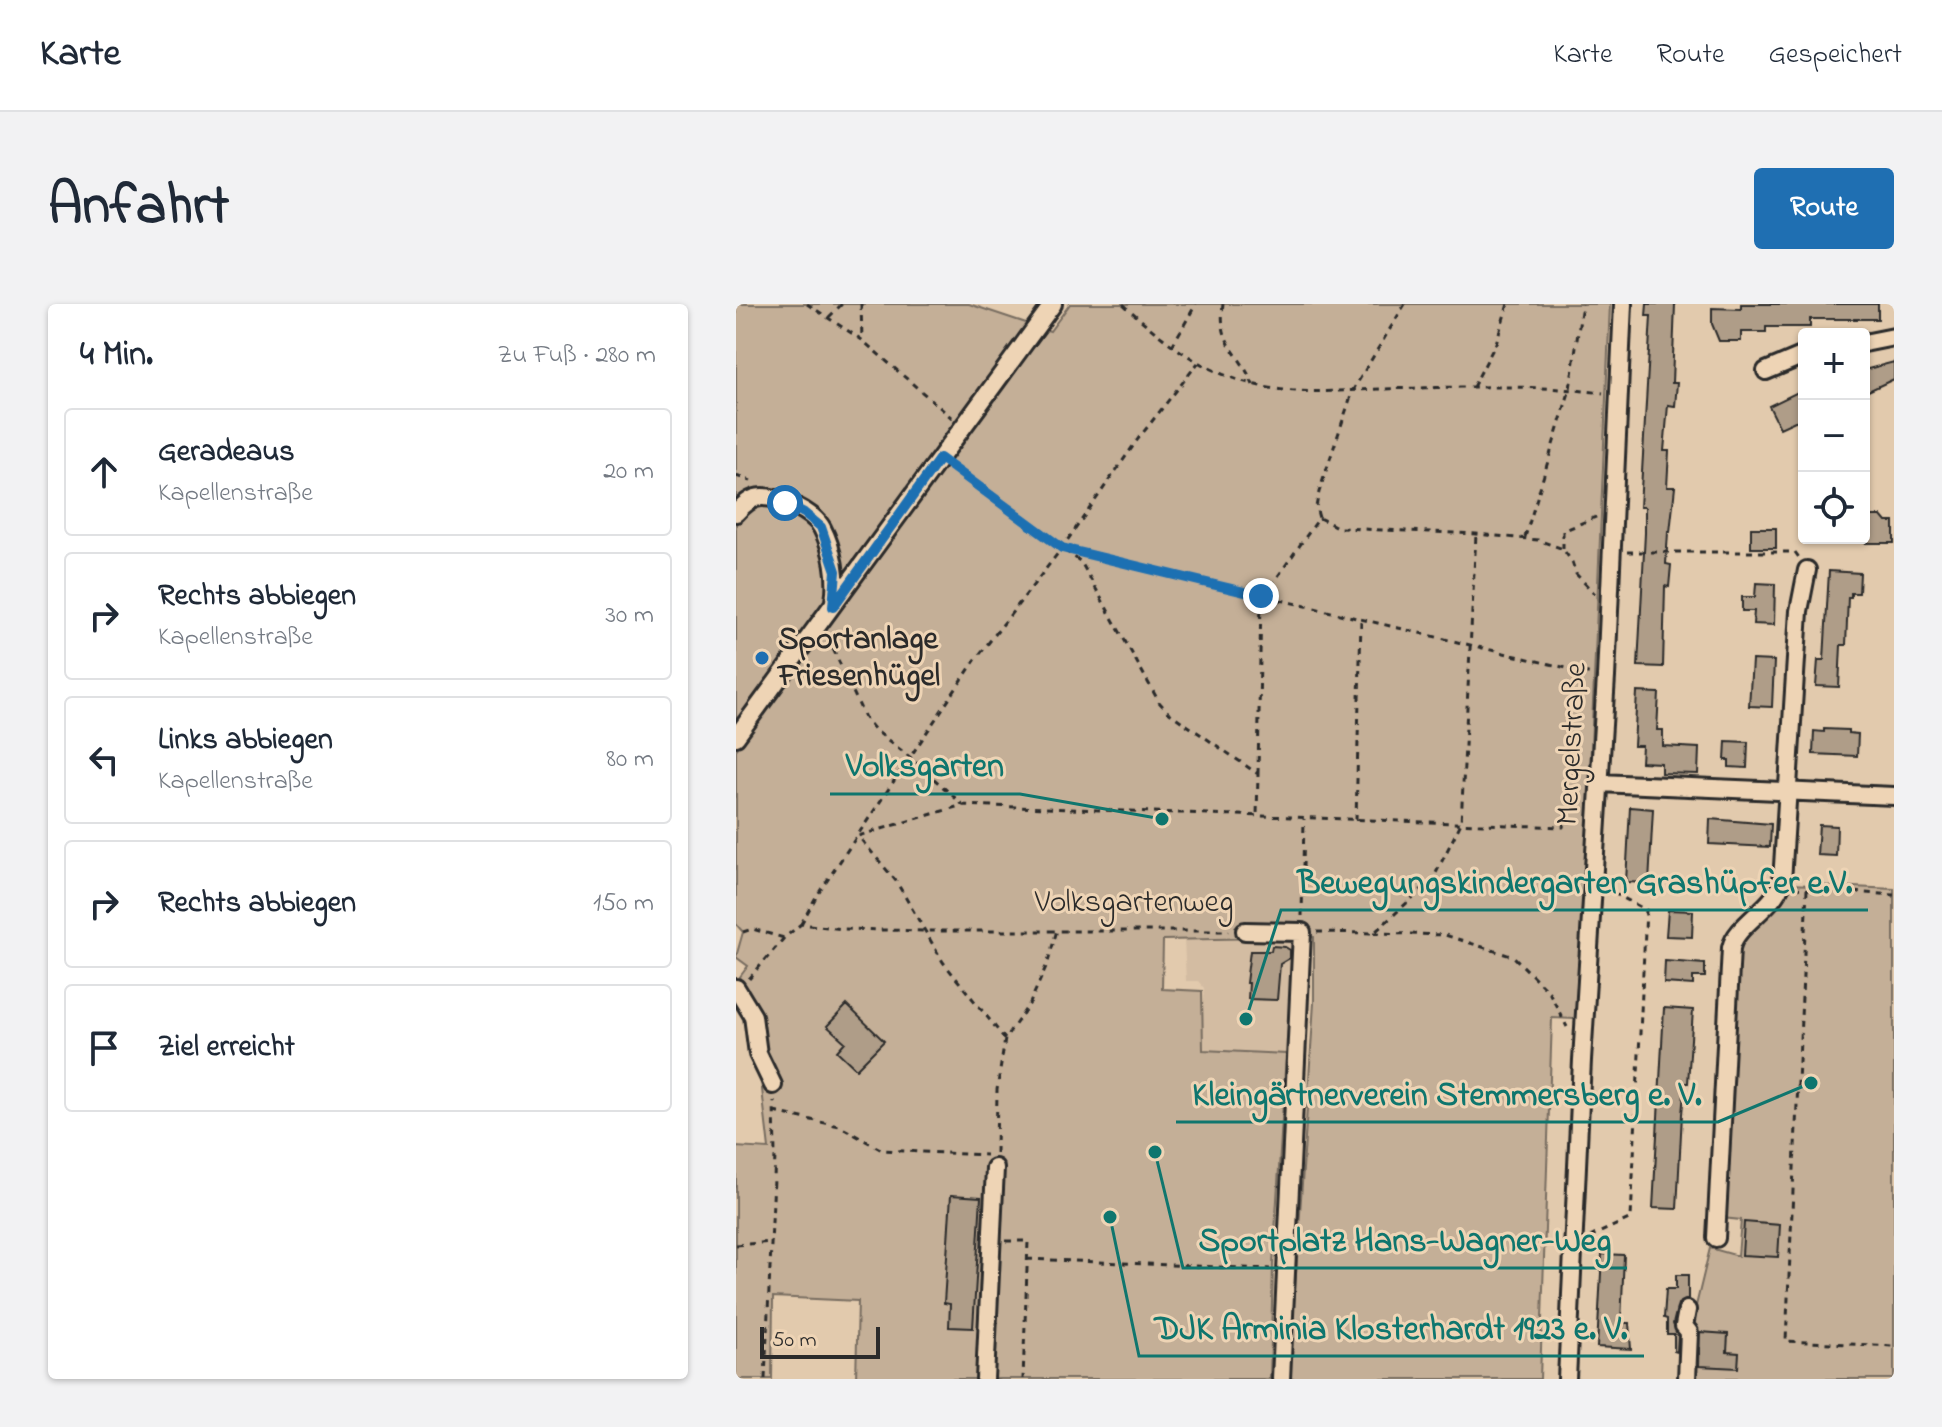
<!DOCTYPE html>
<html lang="de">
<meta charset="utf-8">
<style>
:root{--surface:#fff;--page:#f2f2f3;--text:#1f2937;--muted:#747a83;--line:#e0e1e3;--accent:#1f6fb2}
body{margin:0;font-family:"Indie Flower",sans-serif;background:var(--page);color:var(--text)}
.controls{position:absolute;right:24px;top:24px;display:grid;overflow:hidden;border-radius:8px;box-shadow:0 2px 6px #0004}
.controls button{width:72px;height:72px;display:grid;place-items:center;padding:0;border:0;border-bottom:2px solid var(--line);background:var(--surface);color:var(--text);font:40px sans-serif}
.scale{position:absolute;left:24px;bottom:20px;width:120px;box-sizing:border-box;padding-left:8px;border:4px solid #2b2b2b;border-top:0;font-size:22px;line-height:28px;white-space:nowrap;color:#2b2b2b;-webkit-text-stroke:6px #eed4b5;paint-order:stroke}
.stop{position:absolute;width:24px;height:24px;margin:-18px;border:6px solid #1f6fb2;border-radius:50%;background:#fff}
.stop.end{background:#1f6fb2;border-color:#fff;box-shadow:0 2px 8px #0008}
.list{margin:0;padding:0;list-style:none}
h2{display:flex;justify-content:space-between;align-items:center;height:104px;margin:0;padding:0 32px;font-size:34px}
h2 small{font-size:26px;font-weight:400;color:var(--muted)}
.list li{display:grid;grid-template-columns:52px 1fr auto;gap:24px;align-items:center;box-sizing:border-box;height:128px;margin:0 16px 16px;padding:0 16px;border:2px solid var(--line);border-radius:8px}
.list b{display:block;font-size:30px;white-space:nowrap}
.list p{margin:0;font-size:26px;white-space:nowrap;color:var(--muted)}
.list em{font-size:26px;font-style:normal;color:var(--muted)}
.icon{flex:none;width:44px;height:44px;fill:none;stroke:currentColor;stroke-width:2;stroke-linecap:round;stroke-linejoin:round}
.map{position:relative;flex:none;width:1158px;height:1075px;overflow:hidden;border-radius:8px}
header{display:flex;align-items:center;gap:48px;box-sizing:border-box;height:112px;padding:0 40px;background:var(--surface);border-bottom:2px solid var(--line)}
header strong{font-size:38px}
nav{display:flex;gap:44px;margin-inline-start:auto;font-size:28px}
.intro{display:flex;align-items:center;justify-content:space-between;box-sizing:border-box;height:192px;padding:0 48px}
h1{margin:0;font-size:56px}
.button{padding:20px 36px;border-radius:8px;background:var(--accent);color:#fff;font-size:28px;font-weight:700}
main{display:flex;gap:48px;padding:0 48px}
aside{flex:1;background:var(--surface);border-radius:8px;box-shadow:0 2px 6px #0004}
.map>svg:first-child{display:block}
.built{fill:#d3bca2}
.green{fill:#c4af97;stroke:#786d61;stroke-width:2}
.building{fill:#af9d88;stroke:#2b2b2b;stroke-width:2}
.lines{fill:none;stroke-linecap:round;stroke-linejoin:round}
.minor-casing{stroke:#2b2b2b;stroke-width:22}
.path{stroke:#2b2b2b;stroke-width:3;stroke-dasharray:6 6;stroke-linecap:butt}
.minor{stroke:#eed4b5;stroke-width:16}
.route{stroke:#1f6fb2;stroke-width:10}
.poi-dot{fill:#1f6fb2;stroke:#eed4b5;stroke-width:3}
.labels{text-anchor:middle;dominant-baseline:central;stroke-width:6;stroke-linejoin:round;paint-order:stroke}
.poi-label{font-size:32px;font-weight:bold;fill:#2b2b2b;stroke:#eed4b5;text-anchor:start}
.street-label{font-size:32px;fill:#2b2b2b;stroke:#eed4b5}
.leader{fill:none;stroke:#0f766e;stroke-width:3}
.callout-dot{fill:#0f766e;stroke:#eed4b5;stroke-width:3}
.callout-label{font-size:34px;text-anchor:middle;font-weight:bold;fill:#0f766e;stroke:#eed4b5;stroke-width:6;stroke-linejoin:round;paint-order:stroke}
</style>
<header>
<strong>Karte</strong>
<nav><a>Karte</a><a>Route</a><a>Gespeichert</a></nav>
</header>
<div class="intro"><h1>Anfahrt</h1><a class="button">Route</a></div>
<main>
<aside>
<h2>4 Min.<small>Zu Fuß · 280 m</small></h2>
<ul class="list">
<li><svg class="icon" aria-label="ahead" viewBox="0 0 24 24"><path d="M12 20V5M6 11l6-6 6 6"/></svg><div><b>Geradeaus</b><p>Kapellenstraße</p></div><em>20 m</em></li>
<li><svg class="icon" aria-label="right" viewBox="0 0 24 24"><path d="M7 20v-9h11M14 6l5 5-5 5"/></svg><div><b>Rechts abbiegen</b><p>Kapellenstraße</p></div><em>30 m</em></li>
<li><svg class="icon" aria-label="left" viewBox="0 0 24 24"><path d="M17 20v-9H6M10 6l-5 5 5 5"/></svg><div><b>Links abbiegen</b><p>Kapellenstraße</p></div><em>80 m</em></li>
<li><svg class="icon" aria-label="right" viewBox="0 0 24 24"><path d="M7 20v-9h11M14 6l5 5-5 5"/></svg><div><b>Rechts abbiegen</b></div><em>150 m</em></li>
<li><svg class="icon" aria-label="arrive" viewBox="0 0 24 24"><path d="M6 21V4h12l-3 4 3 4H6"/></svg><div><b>Ziel erreicht</b></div></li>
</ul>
</aside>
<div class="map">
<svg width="1158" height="1075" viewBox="0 0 1158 1075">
<rect width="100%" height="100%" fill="#e2caad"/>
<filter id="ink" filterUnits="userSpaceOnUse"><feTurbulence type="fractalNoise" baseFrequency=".0125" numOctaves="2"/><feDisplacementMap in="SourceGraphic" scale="16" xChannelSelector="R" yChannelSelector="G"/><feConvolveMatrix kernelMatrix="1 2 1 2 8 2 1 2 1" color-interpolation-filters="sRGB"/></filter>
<g filter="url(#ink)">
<path class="built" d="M 557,633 L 550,750 L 466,746 L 468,684 L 462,677 L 450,677 L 448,635 Z"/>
<path class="green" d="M 0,0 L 233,0 L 314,27 L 334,0 L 874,0 L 849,585 L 839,715 L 816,714 L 804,1075 L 553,1075 L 578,699 L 578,633 L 427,636 L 426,685 L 466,687 L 467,746 L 550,750 L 537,961 L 534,1075 L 120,1075 L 122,997 L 37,993 L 36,1075 L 0,1075 L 0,843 L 33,845 L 22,751 L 0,692 L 0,678 L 12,662 L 0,653 L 7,628 L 0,620 L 0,446 L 113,290 L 0,428 Z
M 1054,580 L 1158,585 L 1158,1075 L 956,1075 L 959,1006 L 974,944 L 1002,952 L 1005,916 L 986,914 L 1000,643 Z"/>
<path class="building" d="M 911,0 L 939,0 L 936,79 L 941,79 L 939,102 L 932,101 L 928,147 L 933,147 L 931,183 L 939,183 L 934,228 L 932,228 L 930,260 L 935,261 L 933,283 L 929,282 L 927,363 L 902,362 L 909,229 L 909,203 L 904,203 L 915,12 L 910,12 Z
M 1005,0 L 1142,0 L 1142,15 L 1074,15 L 1074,23 L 1030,23 L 1030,28 L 1005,28 L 1005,37 L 983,37 L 976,20 L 976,4 L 1005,5 Z
M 1158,58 L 1158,75 L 1128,89 L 1128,66 Z
M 1068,85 L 1068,116 L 1059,117 L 1044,124 L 1033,102 Z
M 1136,212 L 1145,212 L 1150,218 L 1158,218 L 1158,239 L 1129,239 L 1133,228 L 1128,221 L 1128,215 Z
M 1015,224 L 1040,224 L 1040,244 L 1015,244 Z
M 1093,267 L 1124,269 L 1123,289 L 1115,289 L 1115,293 L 1112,293 L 1110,341 L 1105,341 L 1103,383 L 1080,382 L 1082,356 L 1088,356 Z
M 1020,279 L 1039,280 L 1038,321 L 1017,320 L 1018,307 L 1006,307 L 1006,293 L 1019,293 Z
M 1016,356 L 1038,357 L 1036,403 L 1013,402 Z
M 901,388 L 923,389 L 921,426 L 927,426 L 927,442 L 963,444 L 962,470 L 925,469 L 925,459 L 905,458 L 906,442 L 898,442 Z
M 1088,425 L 1112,426 L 1112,429 L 1122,430 L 1121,452 L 1077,450 L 1078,427 L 1088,428 Z
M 990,437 L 1012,438 L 1011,464 L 993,463 L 993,456 L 989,456 Z
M 894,503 L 917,505 L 913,579 L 890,578 Z
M 974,515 L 1035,520 L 1034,543 L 973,540 Z
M 1083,521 L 1101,522 L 1100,552 L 1081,551 Z
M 932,606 L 957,607 L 956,633 L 930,632 Z
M 536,642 L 549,643 L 554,646 L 554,654 L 544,660 L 541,696 L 512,695 L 513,679 L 510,679 L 514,647 L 535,647 Z
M 929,657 L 969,660 L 969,673 L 957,673 L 957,681 L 928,679 Z
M 111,701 L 148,737 L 120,765 L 101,747 L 109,738 L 91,722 Z
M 928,704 L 957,706 L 952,779 L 949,779 L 946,810 L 941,905 L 917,904 Z
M 215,891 L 245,893 L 237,1024 L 213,1023 L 214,1000 L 208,999 Z
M 1008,918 L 1044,921 L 1042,953 L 1006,951 Z
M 866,950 L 888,951 L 885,1019 L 893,1019 L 895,1045 L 861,1043 Z
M 940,971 L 952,971 L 952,995 L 942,1000 L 937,1020 L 942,1032 L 941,1048 L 938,1047 L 938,1030 L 931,1030 L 931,1015 L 928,1014 L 930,985 L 940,985 Z
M 964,1028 L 992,1030 L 991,1048 L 1003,1049 L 1002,1064 L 963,1062 Z"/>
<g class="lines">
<defs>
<path id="minor" d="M 1128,39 L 1158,33
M 1030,67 L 1068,51
M 0,209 C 7,201 15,193 26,193 C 44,193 77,207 86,224 C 97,245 102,274 98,297
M 0,433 L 317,0
M 863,479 L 1158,492
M 509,627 L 566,628 L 545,1075
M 0,684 L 17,712 L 22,750 L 37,781
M 980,934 L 995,644 C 1000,620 1037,605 1046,578 L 1063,307 L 1071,266
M 249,1075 L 259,864
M 831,1075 L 846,756 L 870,373 L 887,0
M 951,1075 L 953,1028 L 948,1022 L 951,1006"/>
</defs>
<use href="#minor" class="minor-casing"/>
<path class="path" d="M 71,0 L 126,36 L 216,114
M 125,0 L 126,36
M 387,0 C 428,37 465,68 520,81 C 561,92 606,86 648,85 C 721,83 794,80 867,89
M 487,0 C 482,43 503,45 517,81
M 93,13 L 106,0
M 436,42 L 460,0
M 737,83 L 760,39 L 772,0
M 216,163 L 326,244 L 856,370
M 0,172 L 15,177
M 583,214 L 603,224 L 740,230 L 802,236 L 827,245 L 836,258 L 840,270 L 859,290
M 789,233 L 834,85 L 846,0
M 827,245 L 827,227 L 862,212
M 329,246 L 345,258 L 423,398 L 432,408 L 522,470 L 521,512
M 891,248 L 1059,248 L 1064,255
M 92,334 L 129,414 L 139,426 L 175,454 L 227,501
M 522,470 L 525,292 L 533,285 L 583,214 L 580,203 L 583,188 L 617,86 L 669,0
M 620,516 L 625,316
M 1058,584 L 1158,591
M 1071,585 L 1050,1037 L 1158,1042
M 566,612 L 568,515
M 65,620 L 80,593 L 240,355 L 326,244 L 402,135 L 462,59
M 7,628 L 16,625 L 48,634
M 581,628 L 638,629 L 697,575 L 725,519 L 740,230
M 638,629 L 709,631 L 778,653 L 813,688 L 831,723
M 13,675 L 48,634 L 65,620 L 108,625 L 189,627 L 493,627
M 269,735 L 207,658 L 160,577 L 122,532 L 227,501 L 827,523 L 831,502 L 845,501
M 38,808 L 103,822 L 146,846 L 250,851
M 260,849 L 261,786 L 269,735 L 294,699 L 312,658 L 321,626
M 854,933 L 895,914 L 910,606 L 872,586
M 270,937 L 292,937 L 287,1075
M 0,941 L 35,938
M 291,955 L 534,965
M 29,1075 L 39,852 L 38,797"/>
<use href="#minor" class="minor"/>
</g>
</g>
<g class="lines" filter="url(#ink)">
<path class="route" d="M 49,199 L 68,209 L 85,223 L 100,267 L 97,303 L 204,154 L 326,244 L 525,292"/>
</g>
<circle class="poi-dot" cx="26" cy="354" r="8"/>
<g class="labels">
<g class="poi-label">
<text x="42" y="336">Sportanlage<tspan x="42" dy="37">Friesenhügel</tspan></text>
</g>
<g class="street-label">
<text transform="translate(837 440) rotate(-87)">Mergelstraße</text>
<text x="398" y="599">Volksgartenweg</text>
</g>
</g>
<path class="leader" d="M426 515L284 490H94M510 715L545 606H1132M1075 779L982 818H440M419 848L447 964H891M374 913L403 1052H908"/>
<g class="callout-dot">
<circle cx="426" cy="515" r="8"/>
<circle cx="510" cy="715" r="8"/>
<circle cx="1075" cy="779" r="8"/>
<circle cx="419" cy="848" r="8"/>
<circle cx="374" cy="913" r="8"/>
</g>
<g class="callout-label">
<text x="189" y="472">Volksgarten</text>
<text x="839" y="589">Bewegungskindergarten Grashüpfer e.V.</text>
<text x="711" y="801">Kleingärtnerverein Stemmersberg e. V.</text>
<text x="669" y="947">Sportplatz Hans-Wagner-Weg</text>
<text x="655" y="1035">DJK Arminia Klosterhardt 1923 e. V.</text>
</g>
</svg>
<div class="controls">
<button>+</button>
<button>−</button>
<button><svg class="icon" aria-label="locate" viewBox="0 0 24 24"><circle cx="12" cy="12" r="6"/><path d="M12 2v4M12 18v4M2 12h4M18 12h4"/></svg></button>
</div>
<div class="scale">50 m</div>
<div class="stop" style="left:49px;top:199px"></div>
<div class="stop end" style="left:525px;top:292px"></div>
</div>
</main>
